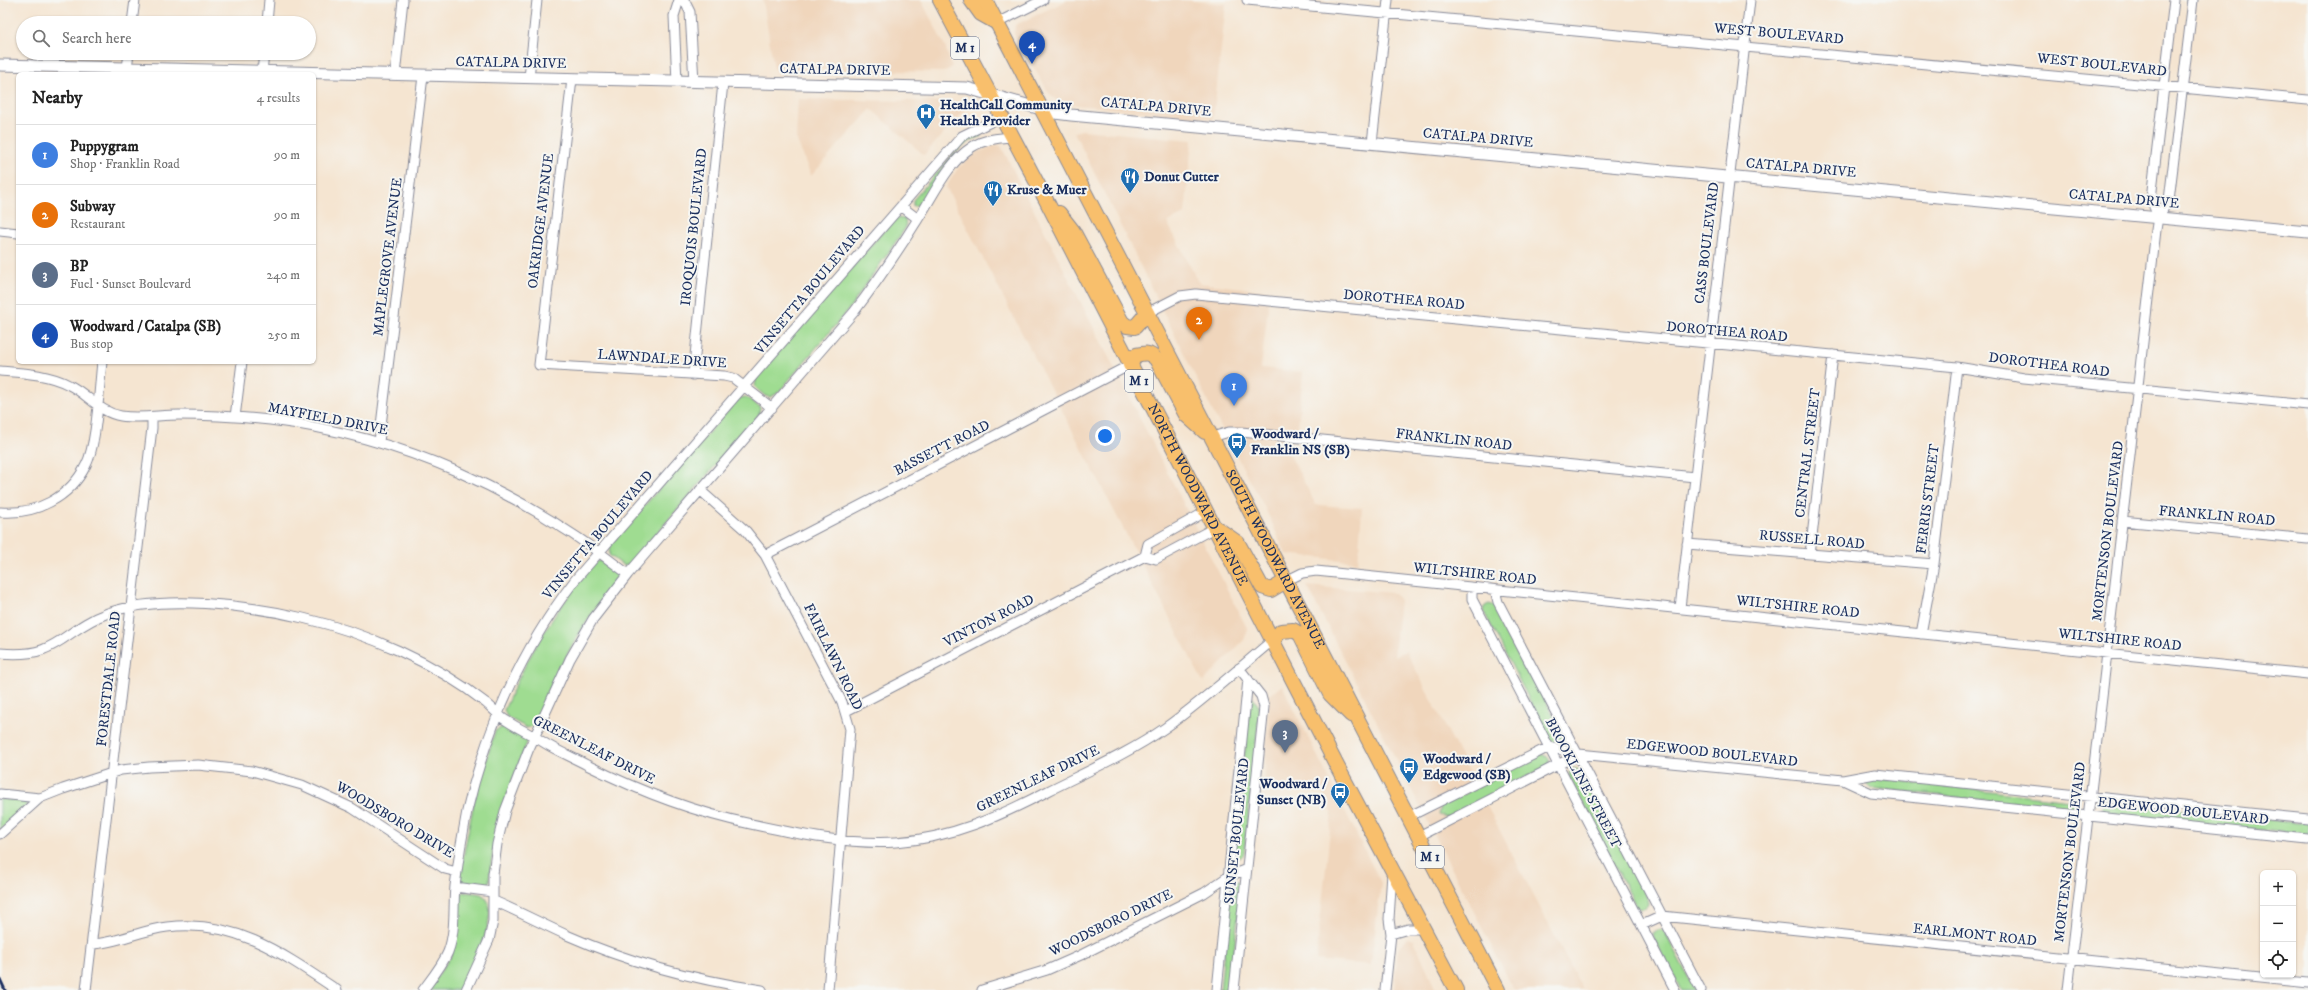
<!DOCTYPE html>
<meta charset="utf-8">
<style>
:root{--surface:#fff;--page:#f2f2f2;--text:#222;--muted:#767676;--line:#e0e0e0;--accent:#7c3aed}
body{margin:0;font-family:"IM FELL DW Pica",serif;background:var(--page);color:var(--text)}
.controls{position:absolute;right:12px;bottom:12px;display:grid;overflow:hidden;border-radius:6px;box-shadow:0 1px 3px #0004}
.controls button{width:36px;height:36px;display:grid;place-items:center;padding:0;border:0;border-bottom:1px solid var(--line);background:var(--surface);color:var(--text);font:20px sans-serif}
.you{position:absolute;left:1105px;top:436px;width:14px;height:14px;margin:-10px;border:3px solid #fff;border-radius:50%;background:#1a73e8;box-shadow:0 0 0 6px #1a73e833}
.badge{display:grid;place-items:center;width:26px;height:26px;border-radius:50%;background:var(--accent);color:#fff;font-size:13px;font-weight:700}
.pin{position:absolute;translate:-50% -33px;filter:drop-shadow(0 1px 2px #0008)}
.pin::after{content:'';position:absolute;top:21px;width:14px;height:12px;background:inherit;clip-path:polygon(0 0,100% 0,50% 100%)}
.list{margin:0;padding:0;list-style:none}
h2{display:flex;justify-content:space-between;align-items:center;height:52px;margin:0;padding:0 16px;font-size:17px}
h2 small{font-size:13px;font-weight:400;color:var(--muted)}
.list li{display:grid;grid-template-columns:26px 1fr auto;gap:12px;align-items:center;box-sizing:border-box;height:60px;padding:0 16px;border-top:1px solid var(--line)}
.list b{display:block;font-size:15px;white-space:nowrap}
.list p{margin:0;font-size:13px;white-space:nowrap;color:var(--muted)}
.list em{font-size:13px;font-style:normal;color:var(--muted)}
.icon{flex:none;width:22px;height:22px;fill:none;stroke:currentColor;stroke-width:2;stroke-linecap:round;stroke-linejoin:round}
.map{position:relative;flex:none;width:2308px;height:990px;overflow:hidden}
.search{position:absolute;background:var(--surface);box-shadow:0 1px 3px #0004;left:16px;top:16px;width:300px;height:44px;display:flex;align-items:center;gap:10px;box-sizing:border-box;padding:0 14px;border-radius:22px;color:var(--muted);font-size:15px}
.panel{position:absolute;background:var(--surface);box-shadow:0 1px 3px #0004;left:16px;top:72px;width:300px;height:292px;border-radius:6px}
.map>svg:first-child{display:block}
.built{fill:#f0d6bc}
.green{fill:#9fdc91;stroke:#5d8678}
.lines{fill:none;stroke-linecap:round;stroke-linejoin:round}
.minor-casing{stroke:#888a98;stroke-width:11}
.tertiary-casing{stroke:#888a98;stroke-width:13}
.primary-casing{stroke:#888a98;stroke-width:16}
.minor{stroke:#fff;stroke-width:9}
.tertiary{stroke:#fff;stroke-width:11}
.primary{stroke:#f8bf6c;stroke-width:14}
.rail{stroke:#1b2f5e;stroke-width:3}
.labels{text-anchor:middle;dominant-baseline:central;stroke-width:4;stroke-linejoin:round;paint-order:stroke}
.shield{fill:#f6f6f2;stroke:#5d6b8a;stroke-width:1}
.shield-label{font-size:13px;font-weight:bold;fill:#1b2f5e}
.street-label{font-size:14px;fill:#1b2f5e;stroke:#f6f6f2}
.poi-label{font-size:14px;font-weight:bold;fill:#1b2f5e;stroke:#f6f6f2;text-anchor:start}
</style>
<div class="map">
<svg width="2308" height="990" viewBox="0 0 2308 990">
<rect width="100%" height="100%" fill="#f6f6f2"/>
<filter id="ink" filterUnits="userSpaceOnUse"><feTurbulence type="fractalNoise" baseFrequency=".025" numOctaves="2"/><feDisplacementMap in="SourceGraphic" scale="8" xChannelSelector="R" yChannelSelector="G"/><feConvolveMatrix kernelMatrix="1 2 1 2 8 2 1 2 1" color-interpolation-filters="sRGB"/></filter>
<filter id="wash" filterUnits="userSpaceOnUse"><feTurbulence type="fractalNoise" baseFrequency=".012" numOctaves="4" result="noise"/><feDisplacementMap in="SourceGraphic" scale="16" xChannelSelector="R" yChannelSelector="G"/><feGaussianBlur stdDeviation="0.9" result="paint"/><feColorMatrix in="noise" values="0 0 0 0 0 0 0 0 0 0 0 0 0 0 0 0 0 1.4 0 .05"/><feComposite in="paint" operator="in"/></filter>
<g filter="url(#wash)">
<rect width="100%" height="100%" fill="#f5e5d1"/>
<path class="built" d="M 763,0 L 921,0 L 945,46 L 952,67 L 944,72 L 774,69 Z
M 1068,0 L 1182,0 L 1226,4 L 1213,120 L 1059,103 L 1049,93 L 1014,34 L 1015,25 Z
M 798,99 L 964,102 L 967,108 L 924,155 L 871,109 L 811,176 L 796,138 Z
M 1082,130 L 1192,140 L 1185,214 L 1167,222 L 1199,283 L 1270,291 L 1261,368 L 1303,372 L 1298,427 L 1288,451 L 1316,505 L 1362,508 L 1358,562 L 1286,554 L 1265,508 L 1215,416 L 1074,132 Z
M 996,145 L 1001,146 L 1248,630 L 1244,640 L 1203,682 L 946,187 L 958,168 L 978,152 Z
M 1307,586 L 1394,593 L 1400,600 L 1394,656 L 1406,651 L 1583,990 L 1514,990 Z
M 1282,685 L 1381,883 L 1371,965 L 1316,960 L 1332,812 L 1322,794 L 1264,788 L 1269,696 Z
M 1407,938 L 1414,940 L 1436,990 L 1394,990 L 1398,949 Z"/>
<path class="green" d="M 979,132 L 981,136 C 951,147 936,180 920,205 L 913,206 L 913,200 L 968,137 Z
M 895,218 L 905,219 L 906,227 L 849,309 L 778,393 L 770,397 L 765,396 L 755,387 L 756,377 Z
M 746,397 L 760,407 L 759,415 L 631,563 L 624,566 L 609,555 L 610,545 L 739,398 Z
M 598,561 L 603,561 L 617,572 L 618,578 C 582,623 556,671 534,725 L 527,728 L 507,717 L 504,710 C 524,664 547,623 578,584 C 584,576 590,567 598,561 Z
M 1489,604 L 1496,607 L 1563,734 L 1560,741 L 1554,742 L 1549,738 L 1484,612 L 1485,606 Z
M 1253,698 L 1258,705 L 1259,715 L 1244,854 L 1240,858 L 1234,853 L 1250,702 Z
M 505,726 L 526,736 L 528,740 C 508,791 494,827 489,882 C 481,890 464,886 459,878 L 474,802 L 495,731 Z
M 1541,754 L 1549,758 L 1549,765 L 1448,817 L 1439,815 L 1441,806 Z
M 1573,768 L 1582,771 L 1648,899 L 1649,904 L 1646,908 L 1639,909 L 1636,906 L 1570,778 L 1569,773 Z
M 1871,778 L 2071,800 L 2075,802 L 2075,806 L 2069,809 L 1870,788 L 1864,782 L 1865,779 Z
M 0,799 L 26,801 L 28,804 L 0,830 Z
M 2105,803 L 2308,824 L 2308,835 L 2108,814 L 2103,812 L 2102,808 Z
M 1233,881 L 1238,881 L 1241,887 L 1230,990 L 1220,990 L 1231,883 Z
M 463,892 C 469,893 480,892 484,896 C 503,911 469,975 459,990 L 428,990 L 451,956 L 459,896 Z
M 1661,929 L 1664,931 L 1695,990 L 1681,990 L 1654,939 L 1653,933 Z"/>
</g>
<g filter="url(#ink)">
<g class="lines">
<defs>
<path id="minor" d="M 684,0 L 690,12 L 694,82
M 1247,0 L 2308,100
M 132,23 L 135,0
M 267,23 L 269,0
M 997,23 L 1043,0
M 127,68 L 129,53
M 262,72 L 264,53
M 395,75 L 403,0
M 529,78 L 537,0
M 572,79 L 539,365 L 724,376 L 733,378 L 772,408
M 677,82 L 674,16 L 679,0
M 1372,143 L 1388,0
M 901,206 L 918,219
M 2158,217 L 2169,200 L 2193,0
M 0,231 L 18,233
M 1147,313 L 1180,296 L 1196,294 L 1957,367 L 2024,378 L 2308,405
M 0,371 C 24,373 48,374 69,385 C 88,394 100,413 121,416 C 140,419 160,415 179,415 C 209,415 240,417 270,420 C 402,436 523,492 628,574
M 693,375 L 723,83
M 235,417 L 242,362
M 1212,437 L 1229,432 L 1241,432 L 1695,477
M 379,442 L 423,76
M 700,490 L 746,531 L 765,555 L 842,702 L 850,729 L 828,990
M 0,512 C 35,515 70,498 86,465 C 97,444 99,388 102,362
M 2122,521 L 2308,539
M 1687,544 L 1934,564
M 1810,554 L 1833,355
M 765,555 L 1130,365
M 1145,556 L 1148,544 L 1207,511
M 1286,581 L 1302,573 L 1316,571 L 2308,674
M 1472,588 L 1472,599 L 1675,990
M 1495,590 L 1498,602 L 1701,990
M 1680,608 L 1750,0
M 1921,634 L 1934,564 L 1957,367
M 0,653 C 60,659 61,630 108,613 C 162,594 248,605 303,618 C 367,633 434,662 486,703 C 493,708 499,717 507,721 C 519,729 531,734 543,742 C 557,751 572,757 587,765 C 639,791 693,812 751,824 C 797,834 849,845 896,842 C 952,838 1000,816 1048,791 C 1088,771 1129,753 1165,728 C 1203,701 1238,669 1274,639
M 846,711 L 1145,556 L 1156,559 L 1216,527
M 1843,780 L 1871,793 L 2308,839
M 0,794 L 40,798
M 1408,817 L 1549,747 L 1579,754 L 1843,780 L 1875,774 L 2308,819
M 0,834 L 40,798 L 63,789 L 121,770 L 149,767 L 198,765 L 252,771 L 302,785 L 352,808 L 445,869 L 457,872
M 1419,836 L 1579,754
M 455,887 L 493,892
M 494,901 C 520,912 544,925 569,936 C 630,963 697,980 762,990
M 1642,925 L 1662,916 L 2308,983
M 1391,934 L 1408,929 L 1423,929
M 92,944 C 118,943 141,930 167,927 C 234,918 285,955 337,990
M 86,990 L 152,428 L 152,417
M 423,990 C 432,978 442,966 448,952 C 456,931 453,908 455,886 C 458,861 462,836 467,811 C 487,726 522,649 575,580 L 962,136 L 1003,116
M 466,990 L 489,940 L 493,921 L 493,874 L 497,844 L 505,811 L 528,751 L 570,659 L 593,619 L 628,574 L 854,312 C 877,282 898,251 918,219 C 934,195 947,163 972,147 C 984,139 1000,138 1013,137
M 982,990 L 1047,970 L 1081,955 L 1204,893 L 1229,876 L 1247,869
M 1217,990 L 1248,679
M 1234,990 L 1264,707 L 1261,696 L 1239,668
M 1385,990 L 1391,934 L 1389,919 L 1392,873
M 2068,990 L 2156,230 L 2158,217 L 2151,199 L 2174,0"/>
<path id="tertiary" d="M 0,65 L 967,88 L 1055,113 L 1071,115 L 2308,232"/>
<g id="primary">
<path id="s1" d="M 940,0 L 1045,198 L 1338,768 L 1456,990"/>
<path d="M 971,0 L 981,14 L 997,23"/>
<path id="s2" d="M 985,0 L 1498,990"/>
<path d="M 1059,213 L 1073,231 L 1122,322 L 1127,326 L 1135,327 L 1147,313"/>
<path d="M 1130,365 L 1136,355 C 1145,353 1149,352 1156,359 L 1186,415 L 1205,432"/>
<path d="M 1218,529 L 1238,543 L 1262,587 L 1271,590 L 1286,581"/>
<path d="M 1274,639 L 1281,631 L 1293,630 L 1300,634 L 1330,694 L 1351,715"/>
</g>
</defs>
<use href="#minor" class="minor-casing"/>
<use href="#tertiary" class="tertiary-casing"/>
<use href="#primary" class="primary-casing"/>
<use href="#minor" class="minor"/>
<use href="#tertiary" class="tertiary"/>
<use href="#primary" class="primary"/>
<path class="rail" d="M 0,979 L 5,990"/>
</g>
</g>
<defs>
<symbol id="hospital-pin" viewBox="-11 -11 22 30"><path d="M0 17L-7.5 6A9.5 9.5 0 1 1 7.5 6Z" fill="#1f6fb2" stroke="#f6f6f2"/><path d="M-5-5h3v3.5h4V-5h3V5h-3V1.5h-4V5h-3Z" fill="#fff"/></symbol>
<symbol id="restaurant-pin" viewBox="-11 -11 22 30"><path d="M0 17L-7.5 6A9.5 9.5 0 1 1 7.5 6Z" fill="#1f6fb2" stroke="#f6f6f2"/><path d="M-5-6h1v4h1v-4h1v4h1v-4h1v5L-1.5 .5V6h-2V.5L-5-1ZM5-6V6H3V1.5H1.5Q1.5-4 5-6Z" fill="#fff"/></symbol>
<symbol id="bus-pin" viewBox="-11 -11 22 30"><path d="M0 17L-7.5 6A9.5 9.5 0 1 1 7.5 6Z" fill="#1f6fb2" stroke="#f6f6f2"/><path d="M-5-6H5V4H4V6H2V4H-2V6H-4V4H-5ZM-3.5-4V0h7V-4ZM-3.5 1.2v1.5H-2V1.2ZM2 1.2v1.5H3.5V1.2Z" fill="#fff"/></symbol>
</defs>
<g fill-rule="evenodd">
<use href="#hospital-pin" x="915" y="102" width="22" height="30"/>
<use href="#restaurant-pin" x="1119" y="166" width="22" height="30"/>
<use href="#restaurant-pin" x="982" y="179" width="22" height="30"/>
<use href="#bus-pin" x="1226" y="431" width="22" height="30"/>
<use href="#bus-pin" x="1398" y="756" width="22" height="30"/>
<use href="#bus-pin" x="1329" y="781" width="22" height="30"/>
</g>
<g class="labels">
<g class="shield">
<rect x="951" y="37" width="28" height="22" rx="3"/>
<rect x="1125" y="370" width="28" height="22" rx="3"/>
<rect x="1416" y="846" width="28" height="22" rx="3"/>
</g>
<g class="shield-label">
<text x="965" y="48">M 1</text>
<text x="1139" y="381">M 1</text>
<text x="1430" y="857">M 1</text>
</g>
<g class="street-label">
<text transform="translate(1779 34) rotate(5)">WEST BOULEVARD</text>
<text transform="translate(511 63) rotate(1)">CATALPA DRIVE</text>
<text transform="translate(2102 65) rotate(6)">WEST BOULEVARD</text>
<text transform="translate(835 70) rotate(1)">CATALPA DRIVE</text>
<text transform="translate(1156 107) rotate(5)">CATALPA DRIVE</text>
<text transform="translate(1478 138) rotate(5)">CATALPA DRIVE</text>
<text transform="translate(1801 168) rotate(5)">CATALPA DRIVE</text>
<text transform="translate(2124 199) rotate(5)">CATALPA DRIVE</text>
<text transform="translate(541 221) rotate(-83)">OAKRIDGE AVENUE</text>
<text transform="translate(694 227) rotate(-84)">IROQUOIS BOULEVARD</text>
<text transform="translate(1707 243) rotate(-83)">CASS BOULEVARD</text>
<text transform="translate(388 257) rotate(-83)">MAPLEGROVE AVENUE</text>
<text transform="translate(810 290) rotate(-50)">VINSETTA BOULEVARD</text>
<text transform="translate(1404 300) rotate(5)">DOROTHEA ROAD</text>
<text transform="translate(1727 332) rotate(5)">DOROTHEA ROAD</text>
<text transform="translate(662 359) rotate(4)">LAWNDALE DRIVE</text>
<text transform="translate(2049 365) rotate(7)">DOROTHEA ROAD</text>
<text transform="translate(328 419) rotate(11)">MAYFIELD DRIVE</text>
<text transform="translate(1454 440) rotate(6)">FRANKLIN ROAD</text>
<text transform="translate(942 448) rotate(-27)">BASSETT ROAD</text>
<text transform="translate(1808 453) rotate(-83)">CENTRAL STREET</text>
<text stroke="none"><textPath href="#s1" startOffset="558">NORTH WOODWARD AVENUE</textPath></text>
<text transform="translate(1928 499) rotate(-83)">FERRIS STREET</text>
<text transform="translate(2217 516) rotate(5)">FRANKLIN ROAD</text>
<text transform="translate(2108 531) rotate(-83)">MORTENSON BOULEVARD</text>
<text transform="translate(598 535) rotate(-50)">VINSETTA BOULEVARD</text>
<text transform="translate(1812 540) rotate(5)">RUSSELL ROAD</text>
<text stroke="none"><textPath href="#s2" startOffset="630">SOUTH WOODWARD AVENUE</textPath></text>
<text transform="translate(1475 574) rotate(6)">WILTSHIRE ROAD</text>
<text transform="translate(1798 607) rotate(6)">WILTSHIRE ROAD</text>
<text transform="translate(989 621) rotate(-27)">VINTON ROAD</text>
<text transform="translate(2120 640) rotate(6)">WILTSHIRE ROAD</text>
<text transform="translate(833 657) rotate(64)">FAIRLAWN ROAD</text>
<text transform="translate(109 679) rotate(-84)">FORESTDALE ROAD</text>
<text transform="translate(594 750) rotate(27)">GREENLEAF DRIVE</text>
<text transform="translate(1712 753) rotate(6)">EDGEWOOD BOULEVARD</text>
<text transform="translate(1038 779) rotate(-26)">GREENLEAF DRIVE</text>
<text transform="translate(1583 783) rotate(62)">BROOKLINE STREET</text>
<text transform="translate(2183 811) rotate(6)">EDGEWOOD BOULEVARD</text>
<text transform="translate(395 820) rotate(31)">WOODSBORO DRIVE</text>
<text transform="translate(1237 831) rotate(-84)">SUNSET BOULEVARD</text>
<text transform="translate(2070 852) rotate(-83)">MORTENSON BOULEVARD</text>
<text transform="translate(1111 923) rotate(-26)">WOODSBORO DRIVE</text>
<text transform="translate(1975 935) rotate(6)">EARLMONT ROAD</text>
</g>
<g class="poi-label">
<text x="940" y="105">HealthCall Community<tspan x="940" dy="16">Health Provider</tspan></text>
<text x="1144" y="177">Donut Cutter</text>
<text x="1007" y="190">Kruse &amp; Muer</text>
<text x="1251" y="434">Woodward /<tspan x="1251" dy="16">Franklin NS (SB)</tspan></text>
<text x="1423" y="759">Woodward /<tspan x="1423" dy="16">Edgewood (SB)</tspan></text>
<text x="1326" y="784" text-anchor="end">Woodward /<tspan x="1326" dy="16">Sunset (NB)</tspan></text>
</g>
</g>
</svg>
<div class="controls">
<button>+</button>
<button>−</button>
<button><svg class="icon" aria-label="locate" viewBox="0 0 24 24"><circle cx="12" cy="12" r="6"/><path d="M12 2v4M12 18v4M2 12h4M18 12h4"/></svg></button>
</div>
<div class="you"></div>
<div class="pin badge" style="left:1234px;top:406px;background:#3f7fe0">1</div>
<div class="pin badge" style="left:1199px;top:340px;background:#e8710a">2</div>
<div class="pin badge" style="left:1285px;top:753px;background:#5c6f8a">3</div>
<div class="pin badge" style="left:1032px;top:64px;background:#1a4fb4">4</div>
<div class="search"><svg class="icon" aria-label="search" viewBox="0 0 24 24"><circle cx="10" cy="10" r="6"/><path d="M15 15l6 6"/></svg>Search here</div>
<section class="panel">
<h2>Nearby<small>4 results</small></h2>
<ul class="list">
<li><span class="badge" style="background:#3f7fe0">1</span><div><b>Puppygram</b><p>Shop · Franklin Road</p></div><em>90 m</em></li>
<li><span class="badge" style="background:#e8710a">2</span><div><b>Subway</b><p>Restaurant</p></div><em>90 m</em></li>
<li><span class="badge" style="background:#5c6f8a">3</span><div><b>BP</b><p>Fuel · Sunset Boulevard</p></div><em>240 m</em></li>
<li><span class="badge" style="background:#1a4fb4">4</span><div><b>Woodward / Catalpa (SB)</b><p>Bus stop</p></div><em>250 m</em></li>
</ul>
</section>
</div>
